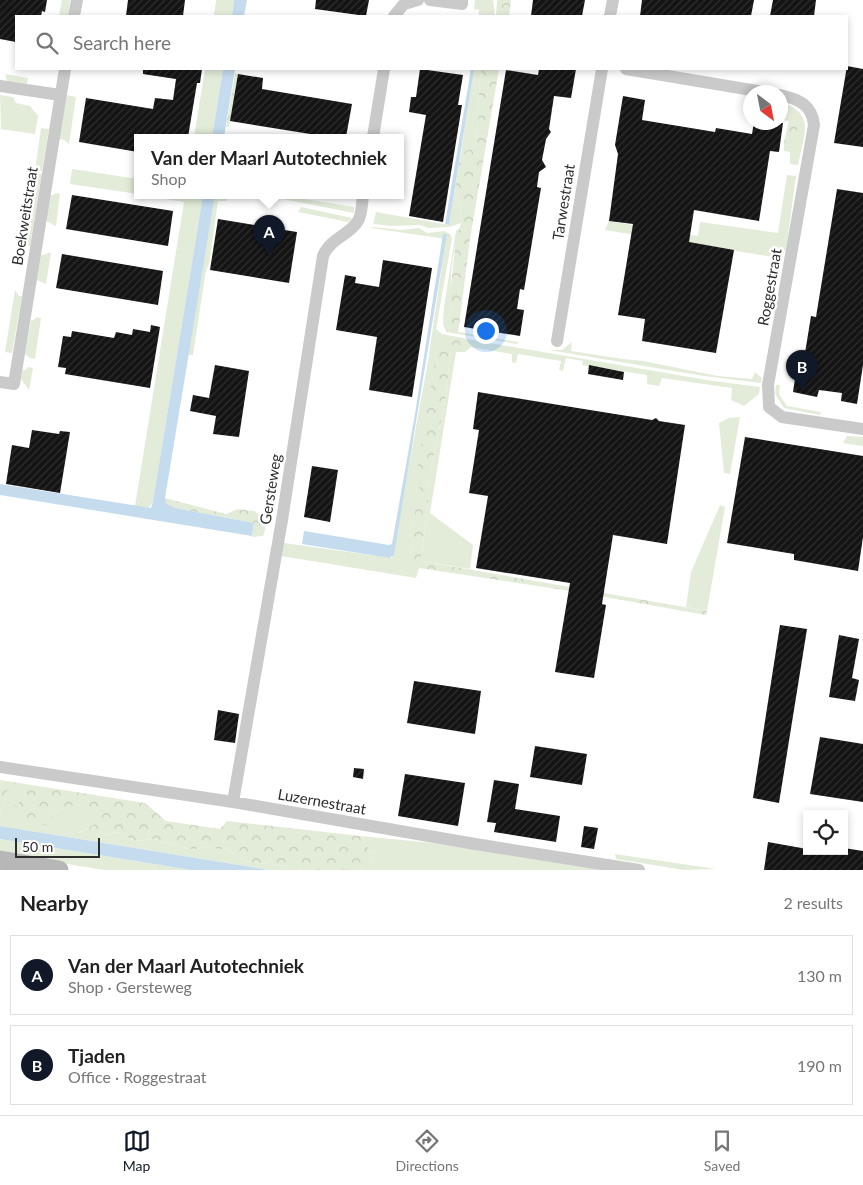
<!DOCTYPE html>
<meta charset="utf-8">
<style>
:root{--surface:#fff;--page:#f2f2f2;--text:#222;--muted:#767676;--line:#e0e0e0;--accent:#111827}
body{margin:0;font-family:Lato,sans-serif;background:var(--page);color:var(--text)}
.controls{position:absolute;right:15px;bottom:15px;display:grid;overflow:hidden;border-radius:0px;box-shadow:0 2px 8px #0003}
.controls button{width:45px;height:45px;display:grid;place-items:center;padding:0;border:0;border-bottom:1px solid var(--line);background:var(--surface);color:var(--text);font:25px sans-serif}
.compass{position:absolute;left:743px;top:85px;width:45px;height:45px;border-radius:50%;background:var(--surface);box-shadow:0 2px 8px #0003;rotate:148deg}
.scale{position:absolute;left:15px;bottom:12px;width:85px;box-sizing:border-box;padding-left:5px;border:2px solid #2d2d2d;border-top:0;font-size:14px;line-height:18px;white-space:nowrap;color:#2d2d2d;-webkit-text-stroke:4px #fff;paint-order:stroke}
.you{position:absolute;left:485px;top:330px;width:18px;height:18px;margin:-12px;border:4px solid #fff;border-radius:50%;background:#1a73e8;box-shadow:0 0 0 8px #1a73e833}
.badge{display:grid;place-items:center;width:32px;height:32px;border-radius:50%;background:var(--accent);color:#fff;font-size:16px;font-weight:700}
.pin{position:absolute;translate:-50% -41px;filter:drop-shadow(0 1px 2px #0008)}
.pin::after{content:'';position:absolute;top:26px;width:18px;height:15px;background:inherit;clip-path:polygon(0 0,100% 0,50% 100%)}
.popup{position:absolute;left:134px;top:134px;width:270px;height:65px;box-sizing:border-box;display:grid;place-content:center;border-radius:0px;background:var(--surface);filter:drop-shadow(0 1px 4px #0005);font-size:16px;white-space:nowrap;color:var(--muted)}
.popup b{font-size:19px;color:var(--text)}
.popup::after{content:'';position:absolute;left:50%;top:100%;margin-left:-10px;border:10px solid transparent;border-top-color:var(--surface)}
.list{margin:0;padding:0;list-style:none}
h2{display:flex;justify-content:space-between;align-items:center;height:65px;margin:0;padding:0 20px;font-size:21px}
h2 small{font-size:16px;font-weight:400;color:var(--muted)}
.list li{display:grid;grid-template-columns:32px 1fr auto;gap:15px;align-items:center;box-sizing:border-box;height:80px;margin:0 10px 10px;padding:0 10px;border:1px solid var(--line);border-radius:0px}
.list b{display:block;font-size:19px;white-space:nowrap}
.list p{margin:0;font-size:16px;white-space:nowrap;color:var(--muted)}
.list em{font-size:16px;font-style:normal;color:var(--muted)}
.icon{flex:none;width:28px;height:28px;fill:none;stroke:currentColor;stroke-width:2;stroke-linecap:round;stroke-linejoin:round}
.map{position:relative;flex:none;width:863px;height:870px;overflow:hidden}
.search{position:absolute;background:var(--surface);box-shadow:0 2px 8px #0003;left:15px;right:15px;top:15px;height:55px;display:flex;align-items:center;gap:12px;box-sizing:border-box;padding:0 18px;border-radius:0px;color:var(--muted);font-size:19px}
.sheet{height:245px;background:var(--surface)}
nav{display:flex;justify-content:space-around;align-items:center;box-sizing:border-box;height:70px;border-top:1px solid var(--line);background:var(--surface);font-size:14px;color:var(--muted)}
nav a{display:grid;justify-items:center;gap:2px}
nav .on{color:var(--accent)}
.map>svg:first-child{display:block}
.green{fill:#e3ecd9}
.forest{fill:url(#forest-crowns)}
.water{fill:#c4dced}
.building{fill:url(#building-hatch)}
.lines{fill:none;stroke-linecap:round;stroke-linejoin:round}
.minor{stroke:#cacaca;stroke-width:12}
.secondary{stroke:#b7b7b7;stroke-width:19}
.labels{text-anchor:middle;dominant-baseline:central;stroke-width:5;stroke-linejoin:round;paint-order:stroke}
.street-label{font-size:15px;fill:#2d2d2d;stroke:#fff}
</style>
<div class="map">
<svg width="863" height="870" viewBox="0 0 863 870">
<defs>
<pattern id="forest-crowns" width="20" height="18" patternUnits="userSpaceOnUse" patternTransform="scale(1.25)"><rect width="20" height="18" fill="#e3ecd9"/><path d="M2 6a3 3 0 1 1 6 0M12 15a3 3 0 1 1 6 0" fill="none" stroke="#c3cbbb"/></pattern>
<pattern id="building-hatch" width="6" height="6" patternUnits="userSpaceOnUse" patternTransform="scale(1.25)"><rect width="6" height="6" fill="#141414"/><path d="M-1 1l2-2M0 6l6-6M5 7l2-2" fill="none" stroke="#2e2e2e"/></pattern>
</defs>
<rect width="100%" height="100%" fill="#fff"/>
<path class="green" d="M 62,0 L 70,0 L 68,16 L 59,16 Z
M 216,0 L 234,0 L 232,16 L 214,16 Z
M 475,0 L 493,0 L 495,16 L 479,16 L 479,10 L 474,9 Z
M 205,69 L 223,69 L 212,137 L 194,137 Z
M 471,69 L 483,69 L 480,76 L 476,146 L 461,153 L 472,79 L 469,79 Z
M 5,74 L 28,78 L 27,84 L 7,81 Z
M 0,95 L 13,97 L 16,103 L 30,106 L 38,116 L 35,134 L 1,129 Z
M 67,95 L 76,97 L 69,144 L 64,140 L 59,139 Z
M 780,103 C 792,104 803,112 805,125 C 806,134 800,155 798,165 L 790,164 L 790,152 L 784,151 L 784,142 L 794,147 L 790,115 L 789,121 L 781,120 Z
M 41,128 L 49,129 L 42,171 L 35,170 Z
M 72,169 L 138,179 L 138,194 L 70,184 Z
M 34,173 L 42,174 L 30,246 L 26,245 L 22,248 Z
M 787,175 L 796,176 L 786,250 L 773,257 L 605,230 L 609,221 L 698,236 L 700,222 L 778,233 Z
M 455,188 L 462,212 L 461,223 L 449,227 L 428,228 L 420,225 L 391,226 L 373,224 L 376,212 L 449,225 Z
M 56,193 L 60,194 L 56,226 L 46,221 L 50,195 L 53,195 Z
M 140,195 L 203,195 L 153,501 L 149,508 L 135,506 L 184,202 Z
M 215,195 L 228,196 L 226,201 L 218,201 L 209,264 L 206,270 L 193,355 L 188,355 Z
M 262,195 L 278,195 L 354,207 L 354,213 Z
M 301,207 L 352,218 L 348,222 L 298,212 Z
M 372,227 L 401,230 L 419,228 L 427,233 L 444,231 L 450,234 L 452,238 L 436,329 L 442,334 L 438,344 L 416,483 L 430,473 L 445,402 L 451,349 L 477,346 L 478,341 L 713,381 L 760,387 L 759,394 L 744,406 L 731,400 L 732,388 L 662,378 L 659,386 L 647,384 L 647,375 L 582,365 L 583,361 L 566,358 L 563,371 L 559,370 L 561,361 L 518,354 L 516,363 L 512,362 L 512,354 L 471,347 L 465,352 L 456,352 L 430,513 L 473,545 L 470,569 L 421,561 L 430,483 L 415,511 L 410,532 L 414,547 L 408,562 L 419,568 L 416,578 L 281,556 L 284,543 L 392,558 L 428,361 L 446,239 L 371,228 Z
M 461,227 C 452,250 448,285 453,309 L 443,325 L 444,307 L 456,231 Z
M 48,253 L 51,253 L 46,284 L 37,280 L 41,255 L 44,255 Z
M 15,290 L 19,296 L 22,296 L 12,353 L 5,352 Z
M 37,317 L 41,318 L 35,359 L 30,358 L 25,354 L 31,320 L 33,320 Z
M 459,332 L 518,342 L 517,344 L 458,334 Z
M 572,342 L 571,351 L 623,359 L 643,361 L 718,376 L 752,379 L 755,372 L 762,378 L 761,383 L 704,376 L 549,350 L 562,350 Z
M 28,367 L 33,368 L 29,390 L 21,379 L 23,369 L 25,370 Z
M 776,385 L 780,385 L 779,394 L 787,406 L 821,412 L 820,415 L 784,408 L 775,394 Z
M 740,417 L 730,474 L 724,473 L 719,423 L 729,418 Z
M 847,436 L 863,437 L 863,446 L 843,443 Z
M 720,505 L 725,507 L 707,611 L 686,607 L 691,572 Z
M 7,790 L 28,795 L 63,829 L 50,814 L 76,804 L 103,820 L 78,833 L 105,835 L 117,832 L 135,841 L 154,839 L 193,850 L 203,847 L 229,850 L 244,861 L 297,867 L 301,870 L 269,870 L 0,826 L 0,813 Z
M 360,836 L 433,843 L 603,870 L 368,870 C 375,855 370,848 360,836 Z
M 0,839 L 191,870 L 104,870 L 0,853 Z
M 615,854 L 716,869 L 684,870 L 616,859 Z"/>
<path class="forest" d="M 497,0 L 511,0 L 509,16 L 496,16 Z
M 482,69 L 499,69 L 470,239 L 458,334 L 447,332 L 443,325 L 453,309 L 450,295 L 456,240 L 461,223 L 462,212 L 455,188 L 461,153 L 476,146 L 480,76 Z
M 235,73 L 238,74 L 229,127 L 226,127 Z
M 790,115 L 799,118 L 794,148 L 784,142 Z
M 442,334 L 478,341 L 477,346 L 451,350 L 445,402 L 430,473 L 426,478 L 415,484 L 438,343 Z
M 430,483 L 421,561 L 707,611 L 706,615 L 577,592 L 419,568 L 407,562 L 414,547 L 410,532 L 415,511 L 411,508 L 420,486 Z
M 165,498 L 226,514 L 238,509 L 254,511 L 263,517 L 266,527 L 263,536 L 252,537 L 254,523 L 174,508 L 167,504 Z
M 0,780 L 145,803 L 166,821 L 220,829 L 227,821 L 360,836 C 370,848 375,855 368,870 L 301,870 L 296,867 L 244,861 L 229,850 L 203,847 L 193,850 L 154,839 L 135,841 L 117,832 L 105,835 L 77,834 L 102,820 L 76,804 L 50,814 L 64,829 L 13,819 L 11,809 L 28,795 L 7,791 L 0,813 Z"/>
<path class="water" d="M 234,0 L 247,0 L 244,16 L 232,16 Z
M 223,69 L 235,69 L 224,137 L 212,137 Z
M 471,69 L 474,69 L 449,225 L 445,224 Z
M 203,195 L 215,195 L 165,498 L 167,504 L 175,508 L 254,523 L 252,536 L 0,495 L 0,484 L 151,508 L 153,501 Z
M 443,234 L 447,234 L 394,555 L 390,558 L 302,544 L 304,531 L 389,545 L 392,544 L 415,414 Z
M 0,826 L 269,870 L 191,870 L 0,839 Z"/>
<path class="building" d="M 0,0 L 47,0 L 45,12 L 42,11 L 41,16 L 16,16 L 16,42 L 0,39 Z
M 128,0 L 185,0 L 183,16 L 126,16 Z
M 316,0 L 369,0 L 366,16 L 315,9 Z
M 533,0 L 585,0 L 582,16 L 531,16 Z
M 642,0 L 754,0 L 751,16 L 640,16 Z
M 773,0 L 816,0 L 814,16 L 770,16 Z
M 847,66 L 863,69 L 863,147 L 834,143 Z
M 143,69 L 202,69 L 200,83 L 197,83 L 188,137 L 138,137 L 138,152 L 79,142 L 86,98 L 153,109 L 155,98 L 173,100 L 176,79 L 143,74 Z
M 420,69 L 463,75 L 458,105 L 462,105 L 443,222 L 409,216 L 426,115 L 409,112 L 411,97 L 416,97 Z
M 539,69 L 576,69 L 571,98 L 554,96 L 549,129 L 551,132 L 546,139 L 542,160 L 546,167 L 539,172 L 537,187 L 541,188 L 524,290 L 520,289 L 517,309 L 524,310 L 520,336 L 464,327 L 506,70 L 538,75 Z
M 238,74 L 263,78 L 262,89 L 352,104 L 346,137 L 329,137 L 230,121 Z
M 623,96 L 645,100 L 642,120 L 715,132 L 716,128 L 752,134 L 754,122 L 783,123 L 779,152 L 770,151 L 759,221 L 694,210 L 689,242 L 734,250 L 716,353 L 642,341 L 645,319 L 618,315 L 633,224 L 609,221 L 618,154 L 615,145 Z
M 837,189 L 863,193 L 863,365 L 857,404 L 841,401 L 842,393 L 819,390 L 817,397 L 793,392 L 799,352 L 805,353 L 811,316 L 816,317 Z
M 72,195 L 173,211 L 168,246 L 66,229 Z
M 218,219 L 297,232 L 289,283 L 210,270 Z
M 62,254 L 163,271 L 158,305 L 56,288 Z
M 383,260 L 432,268 L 412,397 L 369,390 L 377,337 L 336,330 L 345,275 L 356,277 L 355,283 L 379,287 Z
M 151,325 L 160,327 L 150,388 L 65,374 L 66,368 L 58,367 L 63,336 L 71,337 L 72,331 L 114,338 L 116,332 L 132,335 L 133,329 L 150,332 Z
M 215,365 L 249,371 L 239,437 L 213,434 L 216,416 L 190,411 L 193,395 L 209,398 Z
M 589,365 L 624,372 L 623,380 L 588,374 Z
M 478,392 L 652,420 L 656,418 L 659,421 L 685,425 L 667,544 L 613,535 L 602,604 L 606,605 L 594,678 L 555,672 L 570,583 L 476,568 L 488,496 L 469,493 L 479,430 L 473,429 Z
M 32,430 L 59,434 L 60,431 L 70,432 L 60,493 L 6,484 L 12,445 L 29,448 Z
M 745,437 L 863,456 L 863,537 L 858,571 L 794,560 L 794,554 L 727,543 Z
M 312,466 L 338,470 L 330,522 L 304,517 Z
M 780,625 L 807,629 L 779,803 L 753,798 Z
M 839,635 L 859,639 L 852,678 L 859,680 L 855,701 L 829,697 Z
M 414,681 L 481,691 L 475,734 L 407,723 Z
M 218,710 L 239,714 L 235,743 L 214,740 Z
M 820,737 L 863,744 L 863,802 L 810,794 Z
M 535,746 L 587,754 L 582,785 L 530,777 Z
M 354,768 L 364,769 L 363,779 L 353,777 Z
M 405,774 L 465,783 L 458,826 L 398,816 Z
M 494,780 L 519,784 L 515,809 L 560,816 L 556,842 L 494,832 L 496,823 L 487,822 Z
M 584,826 L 598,828 L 594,849 L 581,847 Z
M 768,842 L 807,849 L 807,851 L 844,851 L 844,848 L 863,851 L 863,870 L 764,870 Z"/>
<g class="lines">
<path class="minor" d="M 430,0 L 462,4 L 462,0
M 74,16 L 77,0
M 394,16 L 404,4 L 418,0
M 610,16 L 613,0
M 626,69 L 764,92
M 0,86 L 60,95
M 780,95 C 799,99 812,105 814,125 L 768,385 L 769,407 L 782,417 L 863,429
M 373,137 L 384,69
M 557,341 L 602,69
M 0,382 L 14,384 L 65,69
M 0,767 L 233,802 L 475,844 L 639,870
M 233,802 L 282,520 L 323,256 C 330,238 352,234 359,219 C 362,212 362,202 363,195"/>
<path class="secondary" d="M 0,860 L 59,870"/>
</g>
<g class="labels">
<g class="street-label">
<text transform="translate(563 202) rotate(-81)">Tarwestraat</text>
<text transform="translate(24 216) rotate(-81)">Boekweitstraat</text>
<text transform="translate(769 287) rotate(-80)">Roggestraat</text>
<text transform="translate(270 489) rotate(-81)">Gersteweg</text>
<text transform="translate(322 801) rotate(10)">Luzernestraat</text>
</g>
</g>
</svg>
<div class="controls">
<button><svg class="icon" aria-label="locate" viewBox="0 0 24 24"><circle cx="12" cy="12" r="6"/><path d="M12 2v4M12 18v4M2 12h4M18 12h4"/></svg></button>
</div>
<svg class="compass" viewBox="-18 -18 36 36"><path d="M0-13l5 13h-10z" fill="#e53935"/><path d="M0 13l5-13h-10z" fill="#767676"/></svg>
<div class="scale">50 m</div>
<div class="you"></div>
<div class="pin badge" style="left:269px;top:256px">A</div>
<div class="popup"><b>Van der Maarl Autotechniek</b>Shop</div>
<div class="pin badge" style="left:802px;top:391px">B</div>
<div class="search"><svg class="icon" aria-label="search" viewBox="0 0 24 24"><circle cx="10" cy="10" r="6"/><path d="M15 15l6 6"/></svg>Search here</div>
</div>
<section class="sheet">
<h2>Nearby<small>2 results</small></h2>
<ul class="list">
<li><span class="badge">A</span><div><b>Van der Maarl Autotechniek</b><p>Shop · Gersteweg</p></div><em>130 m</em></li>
<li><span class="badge">B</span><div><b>Tjaden</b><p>Office · Roggestraat</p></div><em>190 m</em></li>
</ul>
</section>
<nav>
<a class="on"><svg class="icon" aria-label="map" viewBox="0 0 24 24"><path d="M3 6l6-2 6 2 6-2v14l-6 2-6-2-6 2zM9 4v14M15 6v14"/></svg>Map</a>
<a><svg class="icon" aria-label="directions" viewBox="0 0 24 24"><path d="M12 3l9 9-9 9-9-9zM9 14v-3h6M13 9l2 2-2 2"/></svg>Directions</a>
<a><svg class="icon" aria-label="saved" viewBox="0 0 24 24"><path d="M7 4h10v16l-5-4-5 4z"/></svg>Saved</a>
</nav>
